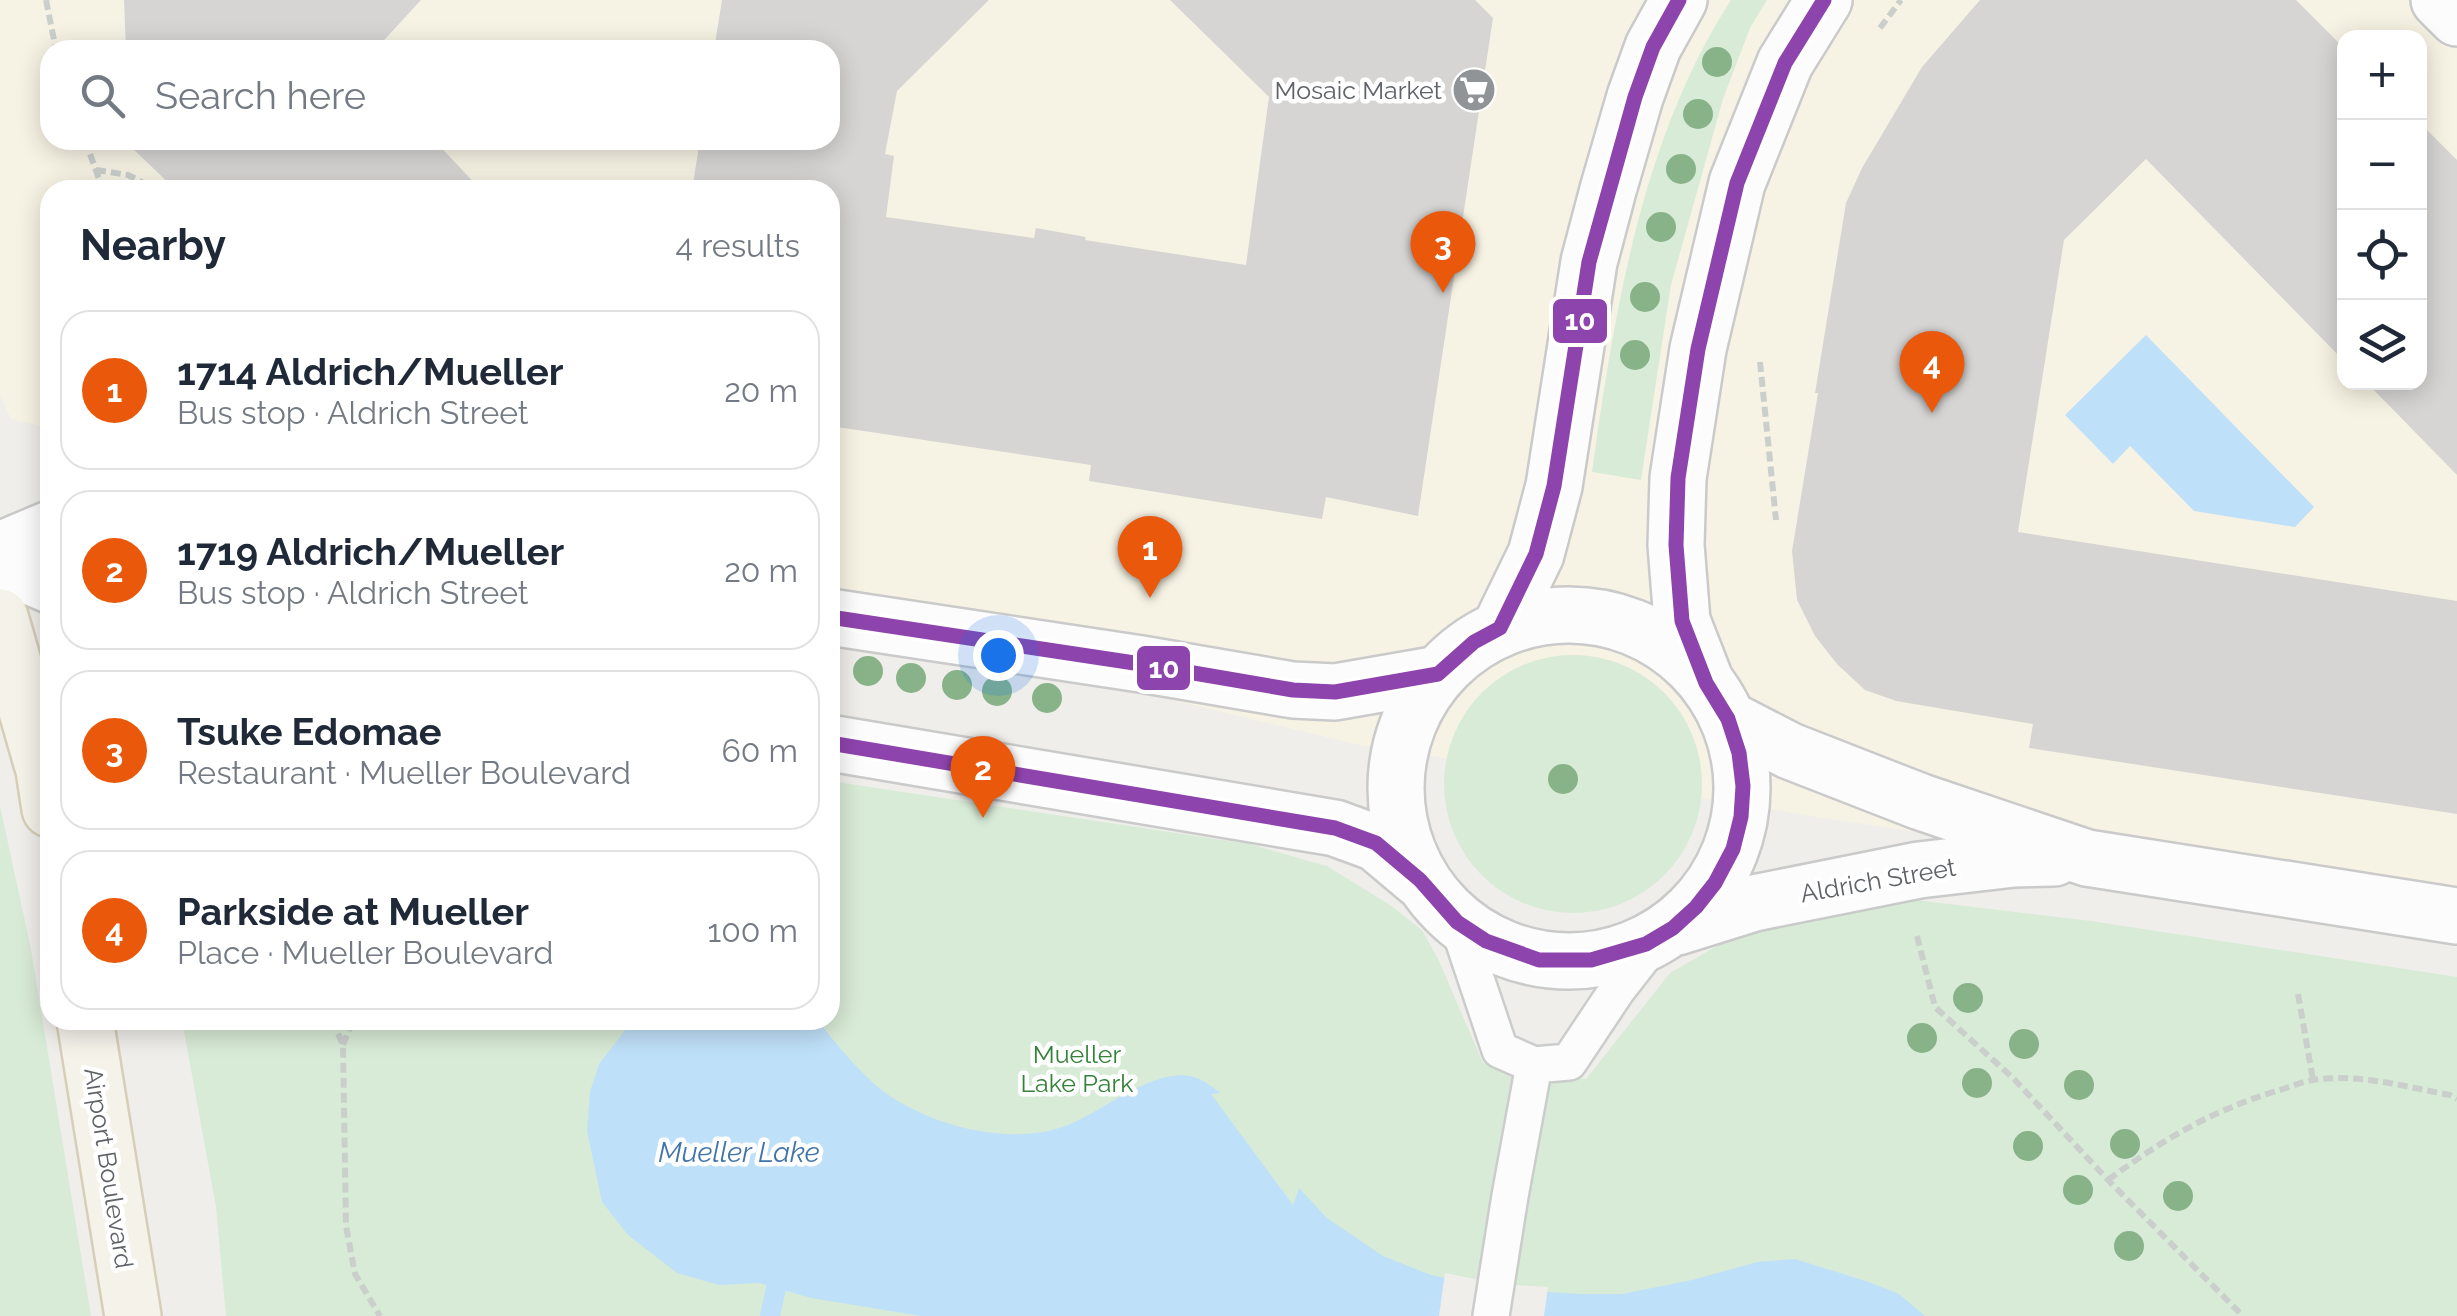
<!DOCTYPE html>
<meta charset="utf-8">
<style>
:root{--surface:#fff;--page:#f2f2f3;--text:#1f2937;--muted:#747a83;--line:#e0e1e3;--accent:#ea580c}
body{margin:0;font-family:Raleway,sans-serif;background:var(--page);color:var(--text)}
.controls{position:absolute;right:30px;top:30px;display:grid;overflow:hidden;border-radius:20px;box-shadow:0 5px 25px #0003}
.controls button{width:90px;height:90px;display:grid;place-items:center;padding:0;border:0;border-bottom:2px solid var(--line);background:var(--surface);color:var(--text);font:50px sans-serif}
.you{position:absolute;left:998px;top:655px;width:35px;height:35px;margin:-25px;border:8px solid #fff;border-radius:50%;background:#1a73e8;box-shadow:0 0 0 15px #1a73e833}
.badge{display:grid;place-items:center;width:65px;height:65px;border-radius:50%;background:var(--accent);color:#fff;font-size:32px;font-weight:700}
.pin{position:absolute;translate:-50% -82px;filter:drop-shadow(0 2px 5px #0008)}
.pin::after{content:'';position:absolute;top:52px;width:35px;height:30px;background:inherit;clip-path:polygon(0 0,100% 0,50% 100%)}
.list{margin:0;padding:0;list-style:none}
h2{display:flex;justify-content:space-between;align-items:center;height:130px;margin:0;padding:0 40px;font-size:42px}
h2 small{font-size:32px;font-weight:400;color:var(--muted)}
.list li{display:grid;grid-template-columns:65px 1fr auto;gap:30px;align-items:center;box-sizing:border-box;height:160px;margin:0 20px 20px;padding:0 20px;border:2px solid var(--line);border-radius:30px}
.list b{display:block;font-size:38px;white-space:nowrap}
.list p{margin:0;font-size:32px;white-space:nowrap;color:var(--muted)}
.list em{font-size:32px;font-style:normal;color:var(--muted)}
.icon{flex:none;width:55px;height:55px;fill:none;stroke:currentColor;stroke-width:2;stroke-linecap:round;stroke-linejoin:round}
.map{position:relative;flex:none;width:2457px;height:1316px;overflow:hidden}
.search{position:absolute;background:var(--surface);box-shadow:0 5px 25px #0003;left:40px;top:40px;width:800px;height:110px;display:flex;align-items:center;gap:25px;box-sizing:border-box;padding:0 35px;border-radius:30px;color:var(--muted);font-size:38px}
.panel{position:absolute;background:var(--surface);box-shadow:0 5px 25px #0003;left:40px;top:180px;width:800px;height:850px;border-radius:30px}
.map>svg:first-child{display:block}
.commercial{fill:#f7f3e4;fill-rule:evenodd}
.green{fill:#d8ebd6}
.water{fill:#bfe0f9}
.pier{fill:#efeeea}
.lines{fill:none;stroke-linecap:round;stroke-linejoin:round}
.stream{stroke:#bfe0f9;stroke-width:20}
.building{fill:#d6d5d3}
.lane-casing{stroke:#cbcccc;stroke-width:40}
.secondary-casing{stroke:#cacacb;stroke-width:60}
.primary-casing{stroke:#d7ceb8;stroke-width:60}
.path{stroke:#cacfcc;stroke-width:6;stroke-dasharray:10 5;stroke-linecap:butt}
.lane{stroke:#fdfcfc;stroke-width:35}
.secondary{stroke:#fdfcfc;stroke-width:55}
.primary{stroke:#f4f2e9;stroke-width:55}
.bus-1-casing{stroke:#fff;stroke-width:22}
.bus-1{stroke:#8e44ad;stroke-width:15}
.tree{fill:#88b388}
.labels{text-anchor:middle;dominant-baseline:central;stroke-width:9;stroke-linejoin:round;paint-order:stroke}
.poi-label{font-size:25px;fill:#5f6368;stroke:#fff;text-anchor:end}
.street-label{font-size:25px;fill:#5f6368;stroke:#fff}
.park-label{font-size:25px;fill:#348238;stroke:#fff}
.water-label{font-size:28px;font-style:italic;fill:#4174aa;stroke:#fff}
.line-badge{stroke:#fff;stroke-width:4}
.badge-label{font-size:28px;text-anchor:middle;font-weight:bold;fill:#fff}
</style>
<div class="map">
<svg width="2457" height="1316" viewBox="0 0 2457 1316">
<rect width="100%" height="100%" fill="#efeeea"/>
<path class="commercial" d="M 0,0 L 2457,0 L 2457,917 L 1355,744 L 830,617 L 830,190 L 50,190 L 50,428 L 11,419 L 0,396 ZM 2344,38 L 2420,38 L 2420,382 L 2344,382 ZM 50,50 L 830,50 L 830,140 L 50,140 Z"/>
<path class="green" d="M 1731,0 L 1767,0 L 1750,28 L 1723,99 L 1671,285 L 1641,480 L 1592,472 C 1614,313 1642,137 1731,0 Z
M1444 784a129 129 0 1 1 258 0a129 129 0 1 1-258 0Z
M 830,781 L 1249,844 L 1327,866 L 1390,905 L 1422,930 L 1439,961 L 1483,1063 L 1586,1079 L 1670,973 L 1736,935 L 1840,904 L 1915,900 L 2091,921 L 2457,977 L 2457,1316 L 226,1316 L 216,1207 L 182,1020 L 830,1020 Z
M 0,806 L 31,949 L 91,1316 L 0,1316 Z"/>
<path class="water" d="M 2146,335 L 2314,507 L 2295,527 L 2194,511 L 2130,446 L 2113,464 L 2065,415 Z
M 633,1020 L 817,1020 C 836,1043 856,1069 879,1088 C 926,1125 1010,1148 1068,1125 C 1103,1111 1156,1066 1194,1077 C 1204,1080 1212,1087 1221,1093 L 1211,1094 L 1293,1205 L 1299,1188 L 1327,1218 L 1383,1256 L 1431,1275 L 1499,1289 L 1581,1294 L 1622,1294 L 1692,1280 L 1757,1262 L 1795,1259 L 1869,1282 L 1899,1294 L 1925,1316 L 921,1316 L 811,1298 L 759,1283 L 719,1285 L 677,1273 L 628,1235 L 602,1202 L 587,1131 L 590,1092 L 599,1064 Z"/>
<path class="pier" d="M 1445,1273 L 1500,1284 L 1548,1287 L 1544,1316 L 1439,1316 Z"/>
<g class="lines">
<path class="stream" d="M 770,1316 L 776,1288"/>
</g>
<path class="building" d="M 124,0 L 421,0 L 375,50 L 126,50 Z
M 722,0 L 989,0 L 897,91 L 885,154 L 894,156 L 886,217 L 1034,238 L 1036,228 L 1086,237 L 1085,240 L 1246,265 L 1269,97 L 1170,0 L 1475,0 L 1493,18 L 1418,516 L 1326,497 L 1322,519 L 1089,481 L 1091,465 L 830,426 L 830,190 L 692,190 L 700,140 L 830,140 L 830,50 L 714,50 Z
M 1980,0 L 2296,0 L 2344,48 L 2344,361 L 2146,159 L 2064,240 L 2018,532 L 2457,601 L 2457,814 L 2029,748 L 2033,724 L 1896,701 L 1865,690 L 1837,664 L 1815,636 L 1797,600 L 1792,551 L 1818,393 L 1815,393 L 1846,203 L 1862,168 L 1922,67 Z
M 2420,123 L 2457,160 L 2457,475 L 2366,382 L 2420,382 Z
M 130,140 L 434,140 L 481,190 L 176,190 L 130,146 Z"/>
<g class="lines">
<defs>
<path id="lane" d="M 1457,922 L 1500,1050 L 1534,1065 L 1569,1062 L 1617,990 L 1660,935
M 1491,1316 L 1510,1196 L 1534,1065"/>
<path id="secondary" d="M 2439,0 L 2457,18
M 0,550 L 50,529
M 0,564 L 50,585
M1396 788a173 173 0 1 1 346 0a173 173 0 1 1-346 0Z
M 830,617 L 1141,664 L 1293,690 L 1335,692 L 1438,674
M 1500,628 L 1536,554 L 1554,486 L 1589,262 L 1608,190 L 1635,97 L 1653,47 L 1679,0
M 1705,680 L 1682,621 L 1676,545 L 1678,478 L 1698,349 L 1737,183 L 1785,63 L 1824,0
M 1728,719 L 1790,751 L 1921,802 L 2087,858 L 2457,916
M 830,743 L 1335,828 L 1376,843 L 1420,880
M 1677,927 L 1754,903 L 1919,870 L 2014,859 L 2054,858"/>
<path id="primary" d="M 0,617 L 44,770 L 50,809
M 85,1020 L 133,1316"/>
</defs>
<use href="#lane" class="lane-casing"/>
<use href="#secondary" class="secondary-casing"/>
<use href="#primary" class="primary-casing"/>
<path class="path" d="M 46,0 L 56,50
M 1880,28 L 1901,0
M 85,140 L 103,190
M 96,170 L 128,175 L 157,190
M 1760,362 L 1776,520
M 1917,936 L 1935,1007 L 2014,1079 L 2108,1180 L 2243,1316
M 2298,994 L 2313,1080
M 332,1020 L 343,1045 L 346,1226 L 355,1274 L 380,1316
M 343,1045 L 353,1020
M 2108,1180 C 2164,1139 2209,1112 2276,1091 C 2288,1088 2301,1082 2313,1080 C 2358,1073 2406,1087 2450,1095 L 2457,1099"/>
<use href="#lane" class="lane"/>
<use href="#secondary" class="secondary"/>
<use href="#primary" class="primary"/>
<defs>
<path id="bus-1" d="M 830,617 L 1141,664 L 1293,690 L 1335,692 L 1438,674 L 1474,642 L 1500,628 L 1536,554 L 1554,486 L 1589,262 L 1635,97 L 1653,47 L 1679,0
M 830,743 L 1335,828 L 1376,843 L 1420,880 L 1457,922 L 1486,941 L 1539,960 L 1591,960 L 1646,944 L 1673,928 L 1696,907 L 1715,883 L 1733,849 L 1741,817 L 1743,786 L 1739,753 L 1728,719 L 1706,683 L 1682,621 L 1676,545 L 1678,478 L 1698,349 L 1737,183 L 1785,63 L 1824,0"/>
</defs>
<use href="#bus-1" class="bus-1-casing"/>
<use href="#bus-1" class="bus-1"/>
</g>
<g class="tree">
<circle cx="1717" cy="62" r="15"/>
<circle cx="1698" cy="114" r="15"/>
<circle cx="1681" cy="169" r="15"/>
<circle cx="1661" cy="227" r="15"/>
<circle cx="1645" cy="297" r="15"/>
<circle cx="1635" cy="355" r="15"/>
<circle cx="868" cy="671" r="15"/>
<circle cx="911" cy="678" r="15"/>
<circle cx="957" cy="685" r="15"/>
<circle cx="997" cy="691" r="15"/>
<circle cx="1047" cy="698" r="15"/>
<circle cx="1563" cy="779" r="15"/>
<circle cx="1968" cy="998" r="15"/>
<circle cx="1922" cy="1038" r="15"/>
<circle cx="2024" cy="1044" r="15"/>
<circle cx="1977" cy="1083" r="15"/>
<circle cx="2079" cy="1085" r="15"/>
<circle cx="2125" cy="1144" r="15"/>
<circle cx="2028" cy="1146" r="15"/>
<circle cx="2078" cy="1190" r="15"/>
<circle cx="2178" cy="1196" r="15"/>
<circle cx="2129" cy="1246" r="15"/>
</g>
<defs>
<symbol id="supermarket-disc" viewBox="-11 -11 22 22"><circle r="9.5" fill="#919496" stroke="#fff"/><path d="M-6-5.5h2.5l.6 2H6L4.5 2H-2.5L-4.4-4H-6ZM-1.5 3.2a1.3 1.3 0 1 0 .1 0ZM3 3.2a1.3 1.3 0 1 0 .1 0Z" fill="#fff"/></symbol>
</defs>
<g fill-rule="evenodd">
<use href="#supermarket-disc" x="1449" y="65" width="50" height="50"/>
</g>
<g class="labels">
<g class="poi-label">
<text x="1442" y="90">Mosaic Market</text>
</g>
<g class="street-label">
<text transform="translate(1878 880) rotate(-10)">Aldrich Street</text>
<text transform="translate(109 1168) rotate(81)">Airport Boulevard</text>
</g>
<g class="park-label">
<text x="1077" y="1054">Mueller<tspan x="1077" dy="29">Lake Park</tspan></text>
</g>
<g class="water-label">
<text x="739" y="1152">Mueller Lake</text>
</g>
</g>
<g class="line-badge">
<rect x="1551" y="297" width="58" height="48" rx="10" fill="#8e44ad"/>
<rect x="1135" y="644" width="57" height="48" rx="10" fill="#8e44ad"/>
</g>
<g class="badge-label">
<text x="1580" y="330">10</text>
<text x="1164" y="678">10</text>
</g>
</svg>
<div class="controls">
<button>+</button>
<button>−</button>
<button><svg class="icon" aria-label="locate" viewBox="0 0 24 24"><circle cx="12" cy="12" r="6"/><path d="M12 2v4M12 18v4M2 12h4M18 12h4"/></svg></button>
<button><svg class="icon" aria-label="layers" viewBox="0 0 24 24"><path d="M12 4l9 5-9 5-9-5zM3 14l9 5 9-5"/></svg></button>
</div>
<div class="you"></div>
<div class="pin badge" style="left:1150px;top:598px">1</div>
<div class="pin badge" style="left:983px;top:818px">2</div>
<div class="pin badge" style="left:1443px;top:293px">3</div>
<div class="pin badge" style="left:1932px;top:413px">4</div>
<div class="search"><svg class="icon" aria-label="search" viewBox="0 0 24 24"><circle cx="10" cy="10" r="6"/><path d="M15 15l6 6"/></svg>Search here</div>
<section class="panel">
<h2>Nearby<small>4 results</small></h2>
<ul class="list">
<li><span class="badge">1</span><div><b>1714 Aldrich/Mueller</b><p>Bus stop · Aldrich Street</p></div><em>20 m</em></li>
<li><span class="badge">2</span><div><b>1719 Aldrich/Mueller</b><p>Bus stop · Aldrich Street</p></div><em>20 m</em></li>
<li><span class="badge">3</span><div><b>Tsuke Edomae</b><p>Restaurant · Mueller Boulevard</p></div><em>60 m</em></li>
<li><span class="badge">4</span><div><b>Parkside at Mueller</b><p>Place · Mueller Boulevard</p></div><em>100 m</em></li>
</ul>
</section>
</div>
